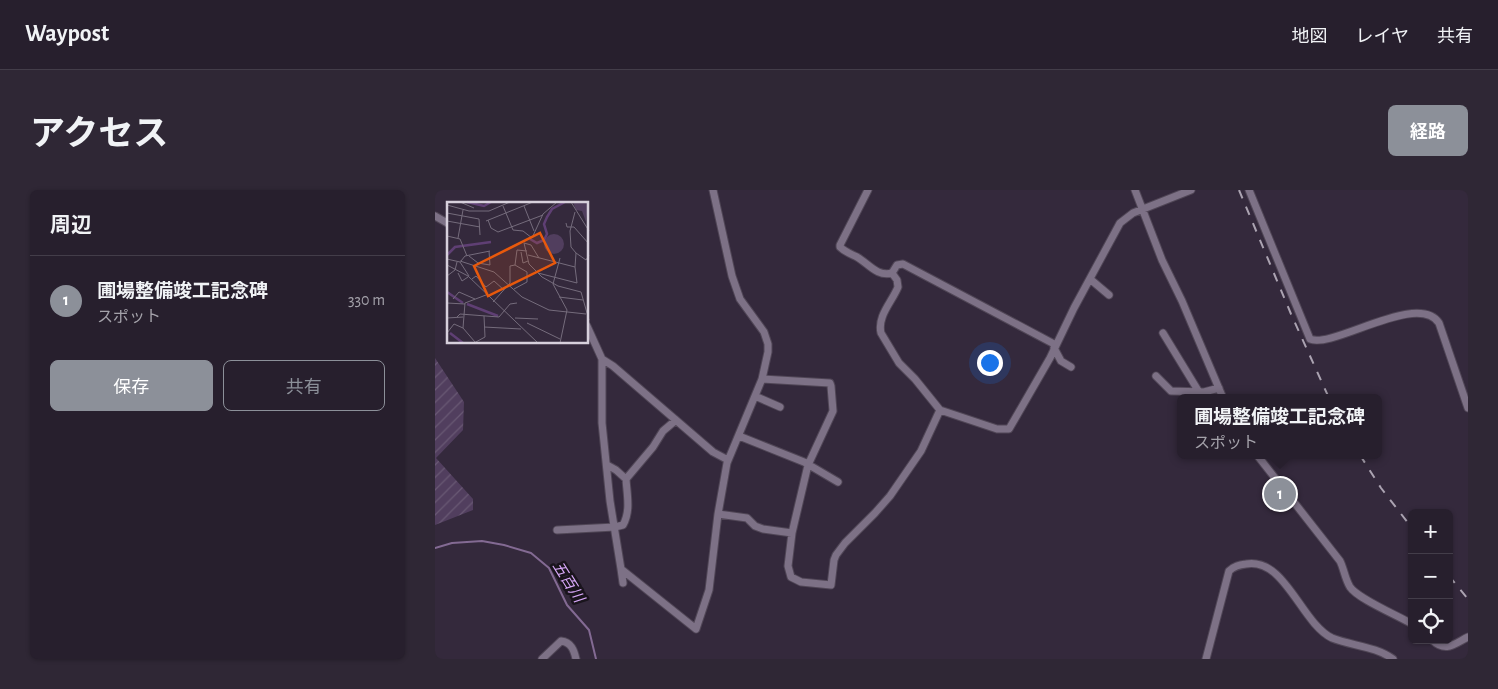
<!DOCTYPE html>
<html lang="ja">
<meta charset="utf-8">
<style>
:root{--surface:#271f2d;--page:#2f2735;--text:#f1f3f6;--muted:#a4a2aa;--line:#433d49;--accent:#8c9099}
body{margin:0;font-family:"Alegreya Sans","Noto Sans JP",sans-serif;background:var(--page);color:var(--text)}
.controls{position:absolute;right:15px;bottom:15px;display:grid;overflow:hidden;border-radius:8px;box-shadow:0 1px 4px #0004}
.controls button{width:45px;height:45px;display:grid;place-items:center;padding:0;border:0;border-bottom:1px solid var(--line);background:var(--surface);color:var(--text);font:25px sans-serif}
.you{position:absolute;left:554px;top:172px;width:18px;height:18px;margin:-12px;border:4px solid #fff;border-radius:50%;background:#1a73e8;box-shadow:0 0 0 8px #1a73e833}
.badge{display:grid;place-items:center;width:32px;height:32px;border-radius:50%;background:var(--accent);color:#fff;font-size:16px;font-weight:700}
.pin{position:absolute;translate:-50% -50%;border:2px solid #fff;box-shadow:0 1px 5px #0006}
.popup{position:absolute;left:742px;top:204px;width:205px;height:65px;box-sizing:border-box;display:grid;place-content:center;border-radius:8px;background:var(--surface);filter:drop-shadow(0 1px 4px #0005);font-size:16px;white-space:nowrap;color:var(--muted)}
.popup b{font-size:19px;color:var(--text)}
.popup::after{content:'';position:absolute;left:50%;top:100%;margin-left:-10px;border:10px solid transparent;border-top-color:var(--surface)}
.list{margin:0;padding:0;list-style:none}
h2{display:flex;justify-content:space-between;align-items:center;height:65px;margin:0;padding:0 20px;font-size:21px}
h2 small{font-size:16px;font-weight:400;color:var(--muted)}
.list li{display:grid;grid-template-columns:32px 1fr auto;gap:15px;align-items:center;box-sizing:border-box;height:90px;padding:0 20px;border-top:1px solid var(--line)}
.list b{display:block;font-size:19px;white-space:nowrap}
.list p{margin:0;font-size:16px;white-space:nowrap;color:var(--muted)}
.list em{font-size:16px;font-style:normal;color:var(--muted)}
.actions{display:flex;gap:10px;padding:15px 20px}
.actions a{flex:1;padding:11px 0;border:1px solid var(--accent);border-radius:8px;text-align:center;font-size:18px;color:var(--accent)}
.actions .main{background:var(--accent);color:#fff}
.icon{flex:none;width:28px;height:28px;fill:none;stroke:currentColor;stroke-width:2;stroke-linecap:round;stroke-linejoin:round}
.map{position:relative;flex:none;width:1033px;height:469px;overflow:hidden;border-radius:8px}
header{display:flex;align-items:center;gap:30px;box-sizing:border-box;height:70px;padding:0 25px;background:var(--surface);border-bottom:1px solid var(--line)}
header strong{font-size:24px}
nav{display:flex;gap:28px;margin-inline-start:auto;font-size:18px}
.intro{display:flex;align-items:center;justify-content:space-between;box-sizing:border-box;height:120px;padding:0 30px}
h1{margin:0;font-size:35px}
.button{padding:12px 22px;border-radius:8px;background:var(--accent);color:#fff;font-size:18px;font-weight:700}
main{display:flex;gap:30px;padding:0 30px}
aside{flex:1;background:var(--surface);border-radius:8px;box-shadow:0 1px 4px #0004}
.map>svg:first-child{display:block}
.garden{fill:url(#garden-furrows)}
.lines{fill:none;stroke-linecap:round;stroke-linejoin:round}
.stream{stroke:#836a93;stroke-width:2}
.minor-casing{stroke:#504656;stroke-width:9}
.minor{stroke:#7d7186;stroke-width:7}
.rail{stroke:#aba3b1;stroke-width:2;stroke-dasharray:9 9;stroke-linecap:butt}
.labels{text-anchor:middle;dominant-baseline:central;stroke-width:5;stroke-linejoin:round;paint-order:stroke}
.water-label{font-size:15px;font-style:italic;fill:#d8a8f9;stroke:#19141c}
.inset-river{fill:none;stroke:#5f3f74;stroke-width:2.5}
.inset-road{fill:none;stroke:#756c7c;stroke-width:1}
.view{fill:#e8590c;fill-opacity:0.15;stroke:#e8590c;stroke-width:2.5}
.inset-edge{fill:none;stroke:#d7d0dc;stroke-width:2.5}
</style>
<header>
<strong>Waypost</strong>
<nav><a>地図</a><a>レイヤ</a><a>共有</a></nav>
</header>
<div class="intro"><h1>アクセス</h1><a class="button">経路</a></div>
<main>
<aside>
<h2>周辺<small></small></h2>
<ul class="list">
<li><span class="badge">1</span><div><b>圃場整備竣工記念碑</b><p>スポット</p></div><em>330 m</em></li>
</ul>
<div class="actions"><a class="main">保存</a><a>共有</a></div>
</aside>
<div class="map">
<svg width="1033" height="469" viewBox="0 0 1033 469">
<defs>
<pattern id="garden-furrows" width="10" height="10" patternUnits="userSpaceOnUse" patternTransform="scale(1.25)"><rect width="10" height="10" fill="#513e5e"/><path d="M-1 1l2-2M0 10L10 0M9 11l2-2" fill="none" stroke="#695974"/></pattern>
</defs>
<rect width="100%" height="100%" fill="#34293c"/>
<path class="garden" d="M 0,168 L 29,212 L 28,240 L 1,268 L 38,309 L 38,320 L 0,335 Z"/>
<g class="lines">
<path class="stream" d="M 0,358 L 17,353 L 47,351 L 69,355 L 96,363 L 114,378 L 132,415 L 154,440 L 161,469"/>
<defs>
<path id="minor" d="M 433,0 L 405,55 L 405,57 C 410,62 416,64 422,67 C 434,74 442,87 457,83 L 462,90 L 463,97 C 457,112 442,126 446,143 L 464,173 L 480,189 L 505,220
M 700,0 L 727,70 L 747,111 L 788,208
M 814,0 L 875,149 C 898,159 983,101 1004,133 L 1033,218
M 0,26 L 14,34
M 457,83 L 462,75 L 468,74 L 621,155
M 655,89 L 674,105
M 152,136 L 167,169 L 167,233 L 175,311 L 186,379 L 261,439 L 274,400 L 283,324 L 292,273 L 327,189 L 333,162 L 333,154 L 329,142 L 305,109 L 297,86 L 278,0
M 728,143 L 764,202
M 619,158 L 626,171 L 636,177
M 167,169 L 178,176 L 278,262 L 293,270
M 721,186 L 736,201 L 769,202 L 784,198
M 327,189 L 395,193 L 396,196 L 398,221 L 373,275 L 357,343
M 320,206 L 345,217
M 304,246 L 369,272 L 403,292
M 822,265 L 905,371 C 909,379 910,389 915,397 C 923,409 962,425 977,434
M 172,275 L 181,280 L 191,289
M 283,324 L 312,328 L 320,336 L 328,339 L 357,343 L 353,376 L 356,387 L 366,392 L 396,395 L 399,370 L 401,365 L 410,353 L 440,323 L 455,306 L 486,261 L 505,220 L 562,239 L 574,239 L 615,168 L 639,118 L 685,33 L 698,23 L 756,0
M 122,340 L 180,337 L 188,335 C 196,321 192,305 191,289 L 218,257 L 228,241 L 241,230
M 186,379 L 188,393
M 997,450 C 1011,463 1019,454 1033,447
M 107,469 L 126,451 C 136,452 139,460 141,469
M 771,469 L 794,381 C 799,376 804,375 811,374 C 850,367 866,433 897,448 C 917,456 940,456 958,469"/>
</defs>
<use href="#minor" class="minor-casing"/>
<use href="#minor" class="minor"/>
<path class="rail" d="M 804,0 L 856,124 L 894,208
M 925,265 L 946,298 L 977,338
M 1014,386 L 1033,409"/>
</g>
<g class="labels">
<g class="water-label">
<text transform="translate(133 392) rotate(58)">五百川</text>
</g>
</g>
<g transform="translate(12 12)">
<rect width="141" height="141" fill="#34293c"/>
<path d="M 126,0 L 141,0 L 139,20 L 135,9 L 129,8 Z" fill="#513e5e"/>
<path d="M97 42a10 10 0 1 1 20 0a10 10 0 1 1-20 0Z" fill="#513e5e"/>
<path class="inset-river" d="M 20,0 L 37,4 L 44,0M 83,37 L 90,41 L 97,38 L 100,32 L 97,22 L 100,15 L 105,7 L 118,0M 0,53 L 8,45 L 44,40M 0,90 L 16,101M 20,102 L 51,114M 3,131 L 16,141"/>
<path class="inset-road" d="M 13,0 L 27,6M 124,0 L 142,29M 0,3 L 22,9 L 42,9 L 63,0M 56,4 L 66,28 L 76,29 L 85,36 L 96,12 L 110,0M 77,4 L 87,29M 0,11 L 32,17 L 33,33M 41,18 L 44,26 L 51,30 L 96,13M 0,19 L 33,25M 39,19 L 86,0M 119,21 L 120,25 L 127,25 L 142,42M 0,34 L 13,37 L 20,54M 11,36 L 16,8M 74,50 L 76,61 L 81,59M 129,51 L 139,58 L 142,53M 81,53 L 128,65 L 129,51 L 124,45 L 123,29 L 128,10M 22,54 L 31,61 L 43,63 L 42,49M 92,56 L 84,43 L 77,41 L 82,62 L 95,75 L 111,84 L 134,90 L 142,118M 113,56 L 106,82 L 120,108 L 113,141M 0,57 L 13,60 L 22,74M 13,59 L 47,70 L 75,95 L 102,108 L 139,112M 14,59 L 18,54 L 43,49M 0,63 L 21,74 L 91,141M 11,71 L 15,79 L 21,75M 91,71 L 130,81 L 128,65M 0,74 L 8,68 L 10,60M 25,77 L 29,74 L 39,85 L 47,79 L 57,88M 67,87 L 80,80 L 80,70 L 68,63M 112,95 L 136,98M 6,97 L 12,90 L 28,97M 46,100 L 63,81 L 63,64 L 68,63 L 70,48 L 80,49M 0,101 L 18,102M 10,115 L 13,112 L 52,115 L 63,102 L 70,101M 0,116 L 16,115M 68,116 L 91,117M 80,121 L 113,137M 37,125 L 74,127M 0,131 L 7,122 L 16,126M 28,140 L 16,126 L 18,101 L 39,93M 27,141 L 38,135 L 37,114"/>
<path class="view" d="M 93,31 L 108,61 L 41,94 L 27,64 Z"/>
<rect width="141" height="141" class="inset-edge"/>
</g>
</svg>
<div class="controls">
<button>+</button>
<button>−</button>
<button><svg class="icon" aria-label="locate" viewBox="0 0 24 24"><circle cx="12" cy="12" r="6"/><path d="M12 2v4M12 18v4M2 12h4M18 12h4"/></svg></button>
</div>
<div class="you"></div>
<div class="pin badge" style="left:845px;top:304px">1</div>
<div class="popup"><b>圃場整備竣工記念碑</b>スポット</div>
</div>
</main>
